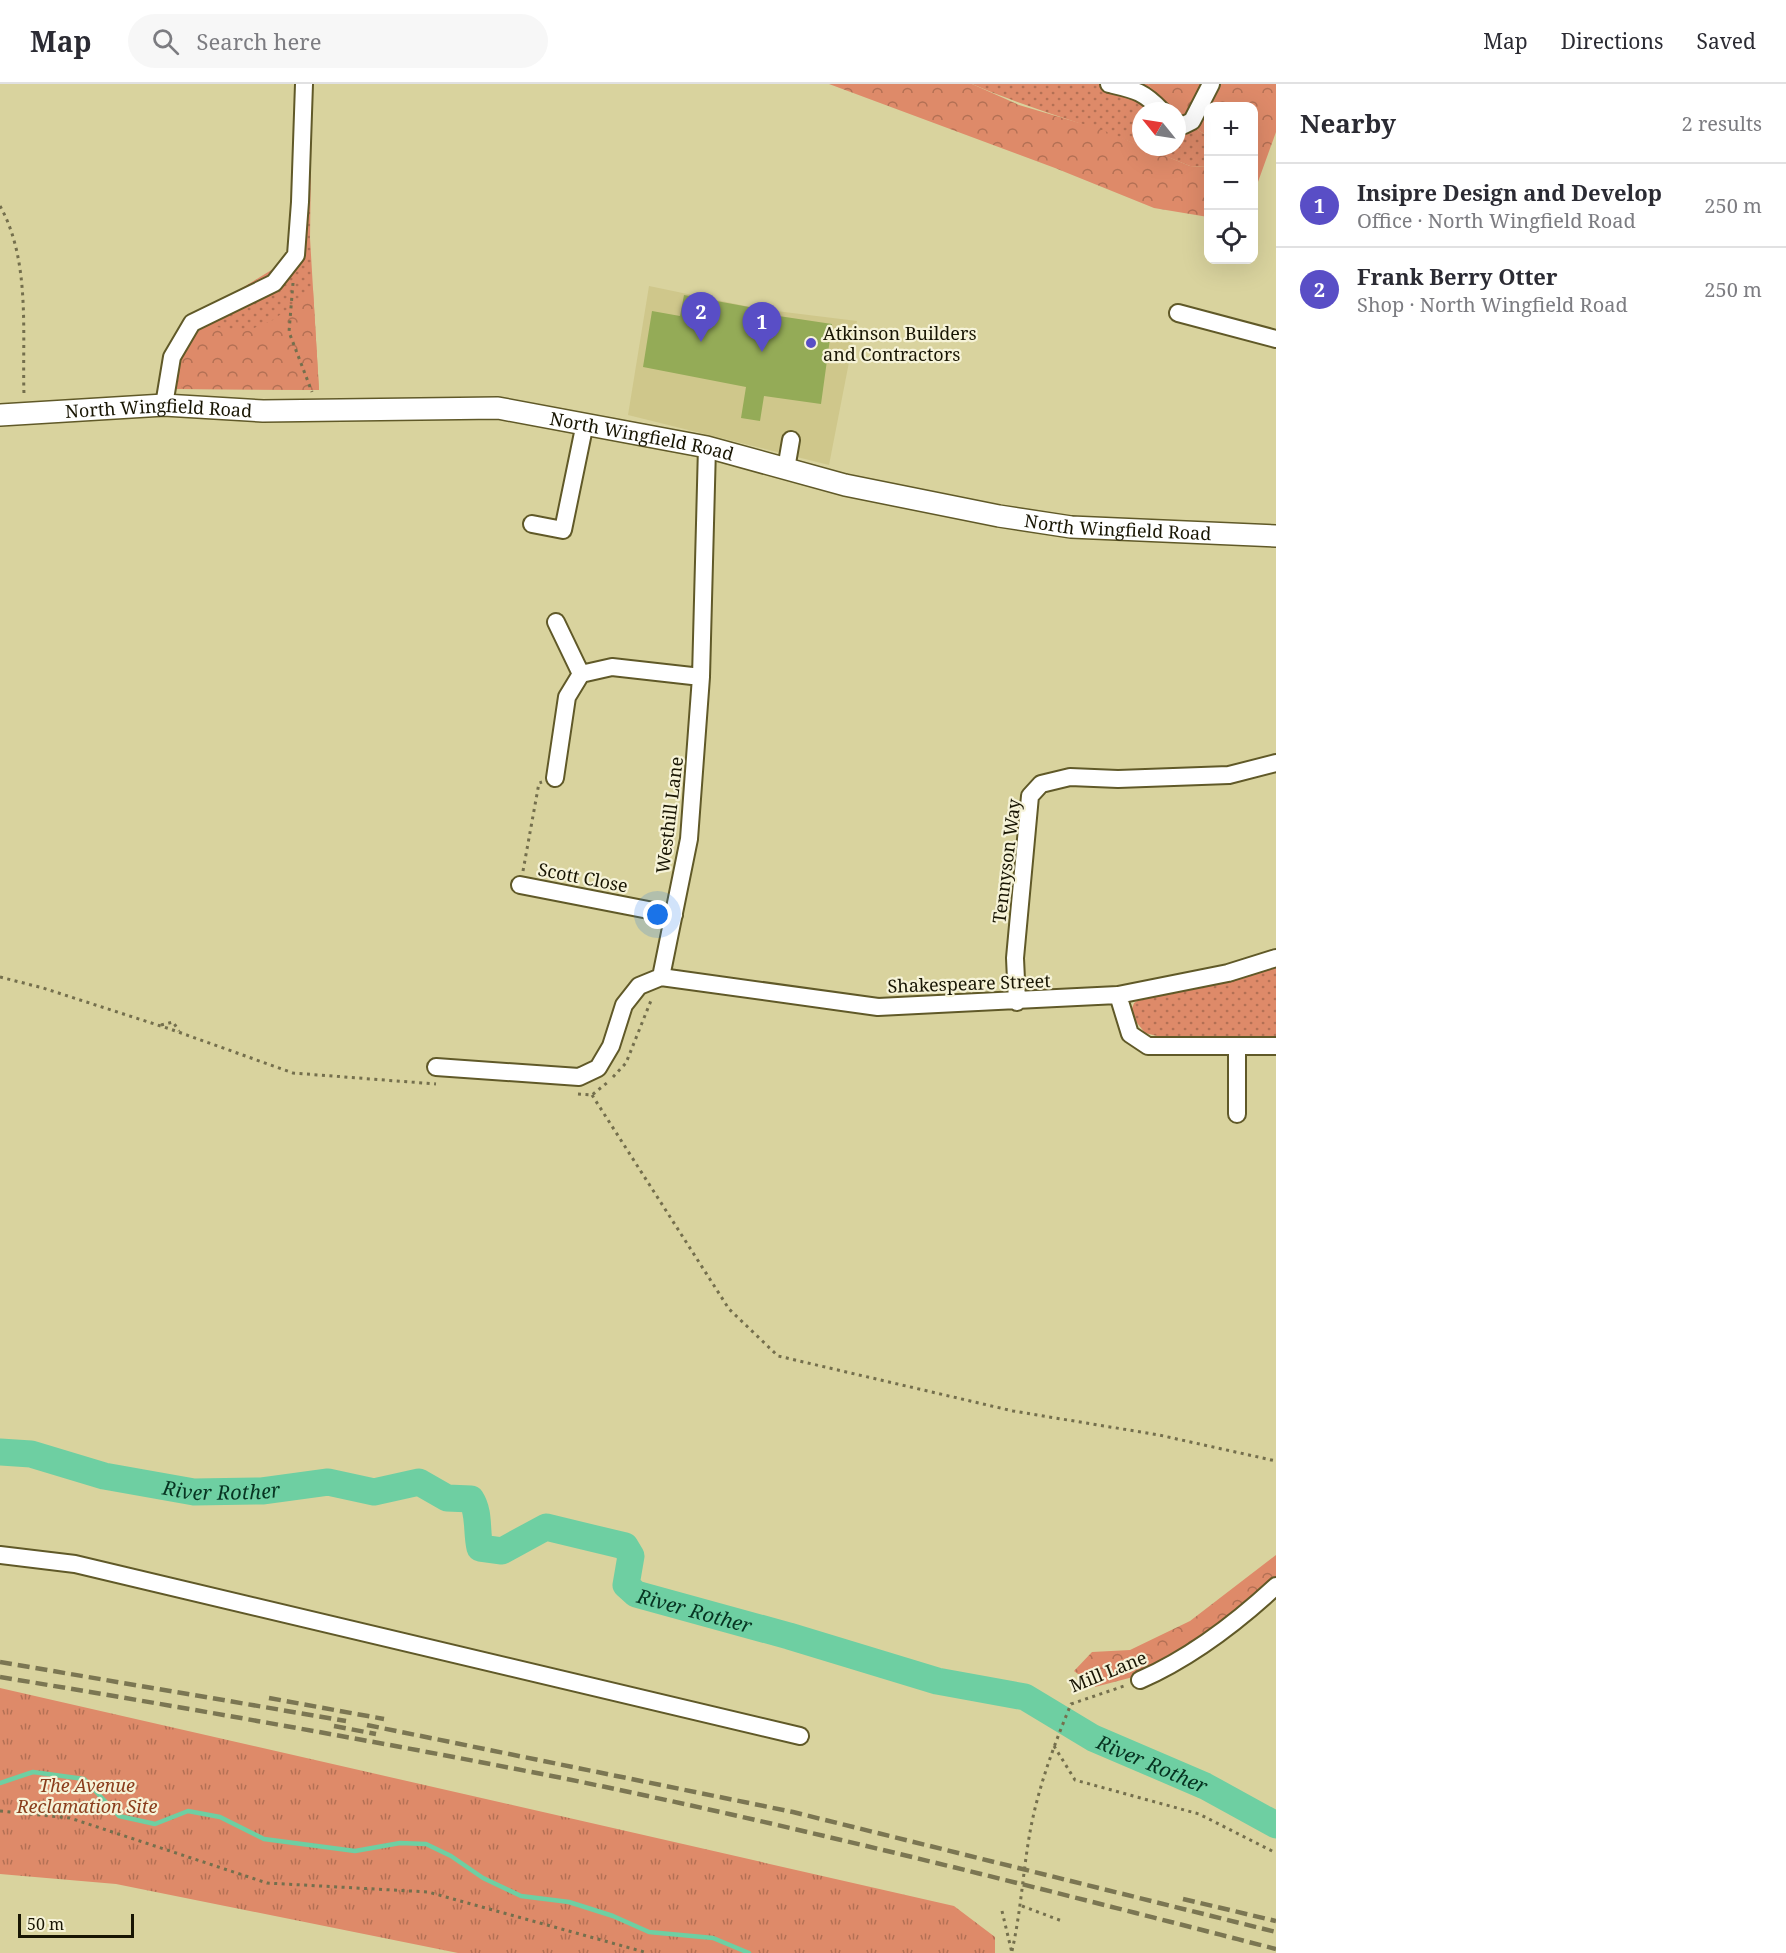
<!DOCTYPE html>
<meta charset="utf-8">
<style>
:root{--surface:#fff;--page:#f7f7f7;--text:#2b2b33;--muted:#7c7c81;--line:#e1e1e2;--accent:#594ec6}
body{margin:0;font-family:"Noto Serif",serif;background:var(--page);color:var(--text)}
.controls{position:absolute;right:18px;top:18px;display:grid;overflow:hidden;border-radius:12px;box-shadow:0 6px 24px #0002}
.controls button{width:54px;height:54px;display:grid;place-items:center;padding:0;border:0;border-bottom:2px solid var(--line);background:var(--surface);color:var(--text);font:30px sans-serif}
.compass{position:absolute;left:1132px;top:18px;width:54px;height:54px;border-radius:50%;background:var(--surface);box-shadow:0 6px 24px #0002;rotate:300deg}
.scale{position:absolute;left:18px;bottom:15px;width:116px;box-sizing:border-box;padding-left:6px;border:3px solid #181503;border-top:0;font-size:16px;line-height:21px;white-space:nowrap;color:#181503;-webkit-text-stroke:4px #f6f3d8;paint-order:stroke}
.you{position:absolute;left:658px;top:831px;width:21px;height:21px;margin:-15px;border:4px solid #fff;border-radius:50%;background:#1a73e8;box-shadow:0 0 0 9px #1a73e833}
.badge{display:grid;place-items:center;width:39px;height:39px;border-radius:50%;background:var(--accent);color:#fff;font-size:20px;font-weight:700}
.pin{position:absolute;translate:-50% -50px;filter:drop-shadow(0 2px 3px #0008)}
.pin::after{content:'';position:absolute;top:32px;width:21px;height:18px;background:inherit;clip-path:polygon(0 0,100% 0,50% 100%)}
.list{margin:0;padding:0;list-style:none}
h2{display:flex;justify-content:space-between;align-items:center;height:78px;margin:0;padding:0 24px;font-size:26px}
h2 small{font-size:20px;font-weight:400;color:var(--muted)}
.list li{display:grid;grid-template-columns:39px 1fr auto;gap:18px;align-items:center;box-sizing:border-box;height:84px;padding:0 24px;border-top:2px solid var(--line)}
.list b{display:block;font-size:22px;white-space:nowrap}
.list p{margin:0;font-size:20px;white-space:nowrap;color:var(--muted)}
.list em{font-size:20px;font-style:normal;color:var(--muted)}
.icon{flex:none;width:33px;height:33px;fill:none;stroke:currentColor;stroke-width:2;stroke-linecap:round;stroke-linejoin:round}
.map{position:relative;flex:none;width:1276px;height:1869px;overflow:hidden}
header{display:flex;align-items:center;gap:36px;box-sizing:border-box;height:84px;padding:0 30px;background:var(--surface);border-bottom:2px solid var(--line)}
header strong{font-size:28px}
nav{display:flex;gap:33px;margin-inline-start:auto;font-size:21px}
.search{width:420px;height:54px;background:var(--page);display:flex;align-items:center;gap:15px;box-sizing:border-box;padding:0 21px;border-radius:33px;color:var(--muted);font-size:22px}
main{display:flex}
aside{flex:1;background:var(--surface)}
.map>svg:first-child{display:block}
.built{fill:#cfc78b}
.grass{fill:url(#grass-dots)}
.forest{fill:url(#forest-crowns)}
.park{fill:url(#park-tufts)}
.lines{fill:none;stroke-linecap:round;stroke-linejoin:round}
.stream{stroke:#6ecfa2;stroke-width:4.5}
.river{stroke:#6ecfa2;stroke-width:27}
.building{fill:#94ab57}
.minor-casing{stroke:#605928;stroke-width:20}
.major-casing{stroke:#605928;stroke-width:24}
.path{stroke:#746f4d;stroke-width:3;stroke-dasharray:3 4.5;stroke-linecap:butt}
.minor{stroke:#fff;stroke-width:16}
.major{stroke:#fff;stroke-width:21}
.rail{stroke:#7b7652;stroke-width:4.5;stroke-dasharray:12 6;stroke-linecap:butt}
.poi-dot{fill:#594ec6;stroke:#f6f3d8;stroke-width:2}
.labels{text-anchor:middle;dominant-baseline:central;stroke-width:4.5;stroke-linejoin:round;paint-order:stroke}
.poi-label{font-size:18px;fill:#181503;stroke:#f6f3d8;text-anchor:start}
.street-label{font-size:18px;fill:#181503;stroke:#f6f3d8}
.park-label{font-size:18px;font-style:italic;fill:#8a3d1c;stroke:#f6f3d8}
.water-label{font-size:20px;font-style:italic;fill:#063321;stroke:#f6f3d8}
</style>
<header>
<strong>Map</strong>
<div class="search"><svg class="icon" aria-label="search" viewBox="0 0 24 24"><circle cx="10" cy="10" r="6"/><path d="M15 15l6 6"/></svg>Search here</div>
<nav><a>Map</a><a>Directions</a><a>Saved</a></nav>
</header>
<main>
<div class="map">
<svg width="1276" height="1869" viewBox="0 0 1276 1869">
<defs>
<pattern id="grass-dots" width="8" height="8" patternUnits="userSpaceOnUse" patternTransform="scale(1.5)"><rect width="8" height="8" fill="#de8a69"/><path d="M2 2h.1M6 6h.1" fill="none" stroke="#b37054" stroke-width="1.8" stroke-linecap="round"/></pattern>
<pattern id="forest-crowns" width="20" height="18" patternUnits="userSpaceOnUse" patternTransform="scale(1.5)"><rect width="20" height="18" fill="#de8a69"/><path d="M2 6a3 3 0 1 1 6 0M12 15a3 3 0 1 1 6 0" fill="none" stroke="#b37054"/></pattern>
<pattern id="park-tufts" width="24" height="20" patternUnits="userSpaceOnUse" patternTransform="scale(1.5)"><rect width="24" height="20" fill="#de8a69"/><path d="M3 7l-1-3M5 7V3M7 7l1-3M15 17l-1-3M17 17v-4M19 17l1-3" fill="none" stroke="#b37054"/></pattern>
</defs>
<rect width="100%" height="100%" fill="#d9d39e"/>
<path class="built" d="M 649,202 L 760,225 L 857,237 L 829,381 L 628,331 Z"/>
<path class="grass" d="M 296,0 L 312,0 L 310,154 L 319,306 L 161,305 L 164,275 L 229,212 L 278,182 L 291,161 Z
M 972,0 L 1148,0 L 1168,27 L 1141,27 L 1141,62 C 1085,39 1027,24 972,0 Z
M 1177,34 L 1208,52 L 1208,83 L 1190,82 L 1143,63 L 1177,63 Z
M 1276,880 L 1276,955 L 1161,953 L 1145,949 L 1130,930 L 1134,919 L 1145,912 Z"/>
<path class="forest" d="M 829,0 L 972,0 L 1019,21 L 1100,45 L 1190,82 L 1208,83 L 1208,133 L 1154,124 L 1055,84 Z
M 1148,0 L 1276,0 L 1276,48 L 1254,109 L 1254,22 L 1208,22 L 1208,52 L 1177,34 L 1177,27 L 1168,27 Z
M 313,206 L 319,306 L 183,305 L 174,286 L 184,257 L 201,241 L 247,247 L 273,236 Z
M 1276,1471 L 1276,1494 L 1235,1532 L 1152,1588 L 1095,1603 L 1074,1587 L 1092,1568 L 1130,1566 L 1190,1537 Z"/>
<path class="park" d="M 0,1604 L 954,1822 L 995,1853 L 995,1869 L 458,1869 L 116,1800 L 0,1790 Z"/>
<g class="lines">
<path class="stream" d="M 0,1699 L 33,1688 L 84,1695 L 119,1732 L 155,1740 L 188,1727 L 220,1733 L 264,1755 L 355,1767 L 400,1759 L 426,1760 L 451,1772 L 483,1794 L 521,1812 L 569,1818 L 613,1832 L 649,1848 L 713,1854 L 749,1869"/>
<path class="river" id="s1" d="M 0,1368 L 31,1370 L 104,1392 L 194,1408 L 262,1407 L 328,1398 L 374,1408 L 419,1398 L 447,1414 L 471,1415 C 480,1429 476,1447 480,1464 L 502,1467 L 546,1443 L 625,1462 L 631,1472 L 626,1501 L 636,1510 L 789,1552 L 937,1597 L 1025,1613 L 1093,1654 L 1205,1702 L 1276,1741"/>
</g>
<path class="building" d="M 684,211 L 760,225 L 759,229 L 832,240 L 821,320 L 764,312 L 760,337 L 741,334 L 746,303 L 643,283 L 652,227 L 680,232 Z"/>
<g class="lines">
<defs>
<path id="minor" d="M 1109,0 C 1135,6 1143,7 1162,27
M 1177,39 L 1184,41 L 1192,37 L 1211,0
M 1178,229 L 1276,255
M 164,321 L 172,273 L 192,239 L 274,199 L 296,171 L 300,118 L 304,0
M 786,385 L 791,356
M 532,440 L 563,446 L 585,339
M 556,538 L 581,590
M 555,694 L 567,613 L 581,590 L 612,583 L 701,593
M 520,801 L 674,831
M 661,893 L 878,923 L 1118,911 L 1228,889 L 1276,874
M 661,893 L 689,755 L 701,593 L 707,363
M 1118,911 L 1130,950 L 1148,962 L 1276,962
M 1017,918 L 1015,874 L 1030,712 L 1041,700 L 1070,693 L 1118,695 L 1229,691 L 1276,679
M 1237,962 L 1237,1030
M 436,983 L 579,993 L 598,984 L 611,962 L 624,921 L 639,902 L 661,893
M 0,1471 L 75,1480 L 800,1652
M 1140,1596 C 1190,1574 1236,1539 1276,1502"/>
<g id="major">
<path id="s2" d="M 0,331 L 164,321 L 263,327 L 498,324 L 707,363 L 845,401 L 999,432 L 1071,443 L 1276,452"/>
</g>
</defs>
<use href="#minor" class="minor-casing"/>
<use href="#major" class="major-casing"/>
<path class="path" d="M 0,122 C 31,177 22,251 24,311
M 293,199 L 289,248 L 312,308
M 523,787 L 539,699 L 542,698
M 0,893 L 43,904 L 170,945 L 293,989 L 436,1000
M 161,941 L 173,938 L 179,947
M 613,993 L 626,979 L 652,914
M 578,1010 L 592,1011 L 608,998
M 592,1011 L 729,1225 L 778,1272 L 1013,1327 L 1159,1351 L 1276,1377
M 1054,1662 L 1075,1696 L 1199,1730 L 1276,1769
M 0,1727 L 70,1734 L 267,1799 L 428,1808 L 648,1869
M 1022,1822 L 1062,1837
M 1002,1827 L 1012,1869
M 1012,1867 C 1021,1827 1023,1787 1030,1748 C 1038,1704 1054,1661 1071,1620 L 1127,1601"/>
<use href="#minor" class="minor"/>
<use href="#major" class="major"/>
<path class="rail" d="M 0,1578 L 346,1637
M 0,1593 C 188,1624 375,1657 562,1694 C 802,1743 1039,1804 1276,1865
M 269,1614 L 384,1635
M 367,1641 L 793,1728 L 1276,1848
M 334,1642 L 376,1650
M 1183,1815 L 1276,1837"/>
</g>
<circle class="poi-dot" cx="811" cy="259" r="6"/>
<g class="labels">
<g class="poi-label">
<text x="823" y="249">Atkinson Builders<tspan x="823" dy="21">and Contractors</tspan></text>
</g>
<g class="street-label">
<text stroke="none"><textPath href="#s2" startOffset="159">North Wingfield Road</textPath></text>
<text stroke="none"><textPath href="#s2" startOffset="645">North Wingfield Road</textPath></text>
<text stroke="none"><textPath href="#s2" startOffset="1131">North Wingfield Road</textPath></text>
<text transform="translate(669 731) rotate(-83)">Westhill Lane</text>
<text transform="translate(1006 777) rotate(-83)">Tennyson Way</text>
<text transform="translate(583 793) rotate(11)">Scott Close</text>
<text transform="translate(969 899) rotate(-2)">Shakespeare Street</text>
<text transform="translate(1108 1587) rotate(-22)">Mill Lane</text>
</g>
<g class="park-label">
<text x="87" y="1701">The Avenue<tspan x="87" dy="21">Reclamation Site</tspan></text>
</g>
<g class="water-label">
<text stroke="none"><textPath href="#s1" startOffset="226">River Rother</textPath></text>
<text stroke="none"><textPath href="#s1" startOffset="802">River Rother</textPath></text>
<text stroke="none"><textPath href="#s1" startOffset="1288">River Rother</textPath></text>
</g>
</g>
</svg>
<div class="controls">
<button>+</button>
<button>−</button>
<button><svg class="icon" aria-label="locate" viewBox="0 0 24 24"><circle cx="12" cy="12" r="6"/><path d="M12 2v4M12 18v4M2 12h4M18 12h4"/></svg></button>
</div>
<svg class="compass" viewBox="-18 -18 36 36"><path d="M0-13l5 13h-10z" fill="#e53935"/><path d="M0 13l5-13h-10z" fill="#7c7c81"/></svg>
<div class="scale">50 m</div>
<div class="you"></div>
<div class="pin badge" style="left:762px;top:268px">1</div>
<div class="pin badge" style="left:701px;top:258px">2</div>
</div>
<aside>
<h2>Nearby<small>2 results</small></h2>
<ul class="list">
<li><span class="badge">1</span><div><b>Insipre Design and Develop</b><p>Office · North Wingfield Road</p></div><em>250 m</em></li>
<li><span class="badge">2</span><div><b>Frank Berry Otter</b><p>Shop · North Wingfield Road</p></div><em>250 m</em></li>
</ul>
</aside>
</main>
